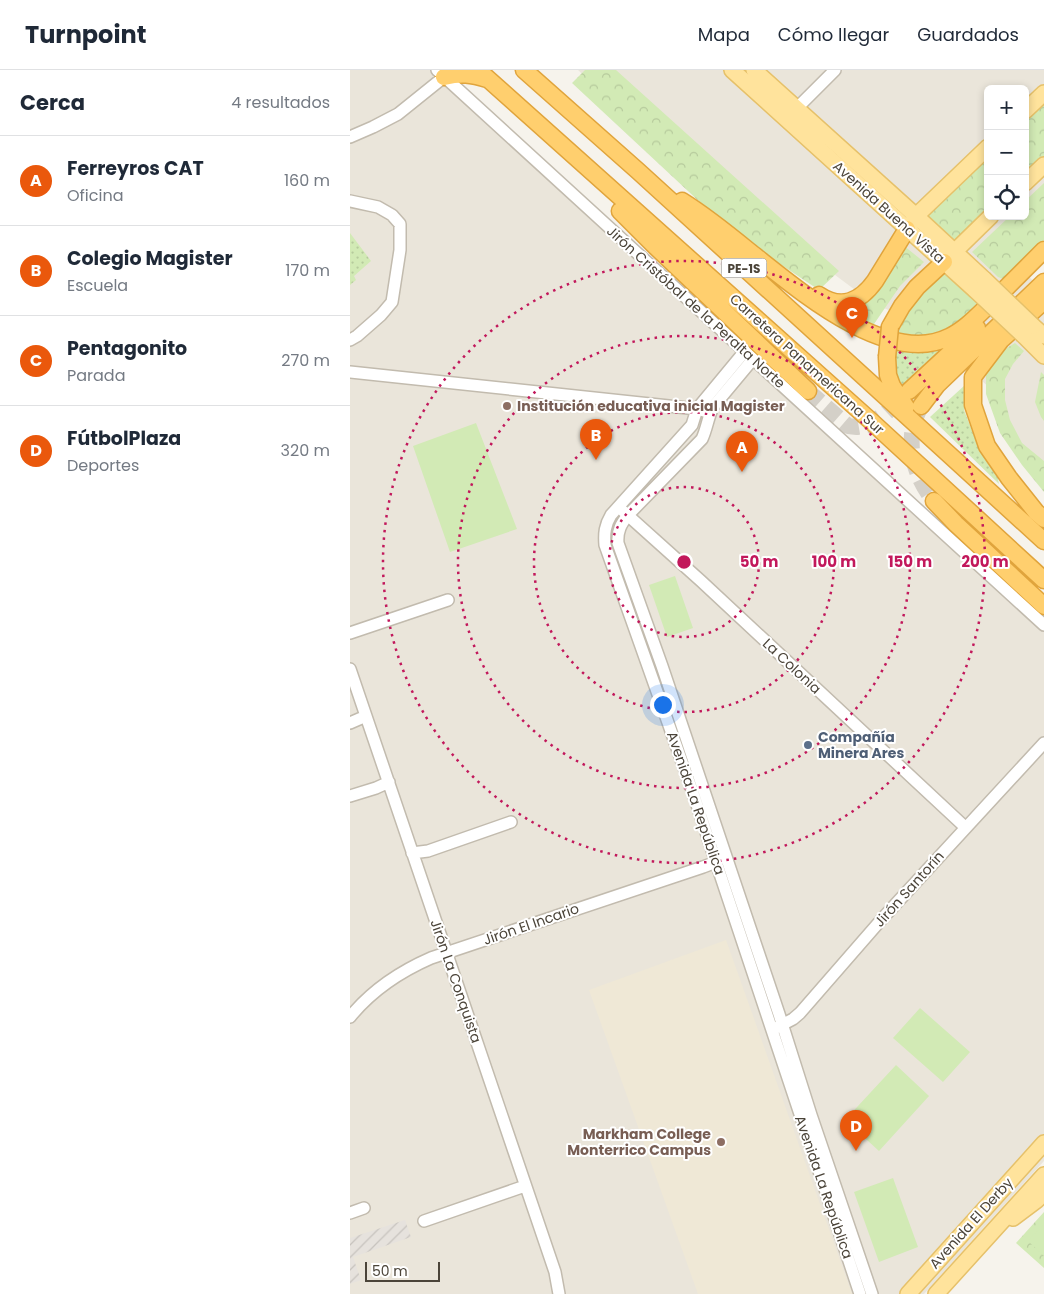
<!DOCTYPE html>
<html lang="es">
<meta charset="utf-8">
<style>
:root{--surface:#fff;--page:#f6f6f7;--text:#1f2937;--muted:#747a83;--line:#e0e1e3;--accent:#ea580c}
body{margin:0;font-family:Poppins,sans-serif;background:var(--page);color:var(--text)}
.controls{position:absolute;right:15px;top:15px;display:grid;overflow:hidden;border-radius:8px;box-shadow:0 2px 8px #0003}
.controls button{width:45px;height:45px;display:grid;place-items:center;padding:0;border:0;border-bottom:1px solid var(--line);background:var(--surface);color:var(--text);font:25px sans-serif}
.scale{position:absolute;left:15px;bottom:12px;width:75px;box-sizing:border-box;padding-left:5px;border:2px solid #4b4439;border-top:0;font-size:14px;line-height:18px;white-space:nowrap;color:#4b4439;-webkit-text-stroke:4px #fff;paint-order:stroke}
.you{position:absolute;left:312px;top:634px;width:18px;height:18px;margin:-12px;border:4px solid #fff;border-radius:50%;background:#1a73e8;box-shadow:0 0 0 8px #1a73e833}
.badge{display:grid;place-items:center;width:32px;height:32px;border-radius:50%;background:var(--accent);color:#fff;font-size:16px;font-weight:700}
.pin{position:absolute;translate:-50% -41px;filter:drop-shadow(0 1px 2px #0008)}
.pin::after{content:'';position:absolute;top:26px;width:18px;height:15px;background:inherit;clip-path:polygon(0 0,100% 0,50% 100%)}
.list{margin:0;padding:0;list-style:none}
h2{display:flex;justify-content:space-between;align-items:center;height:65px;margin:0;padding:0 20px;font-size:21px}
h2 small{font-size:16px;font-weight:400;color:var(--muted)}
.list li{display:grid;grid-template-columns:32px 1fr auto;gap:15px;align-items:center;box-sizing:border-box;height:90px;padding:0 20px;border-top:1px solid var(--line)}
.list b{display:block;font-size:19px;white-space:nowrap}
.list p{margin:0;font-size:16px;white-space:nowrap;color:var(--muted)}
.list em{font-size:16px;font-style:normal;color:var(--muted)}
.icon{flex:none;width:28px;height:28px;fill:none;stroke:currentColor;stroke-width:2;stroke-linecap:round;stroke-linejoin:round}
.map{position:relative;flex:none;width:694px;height:1224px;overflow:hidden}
header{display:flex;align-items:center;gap:30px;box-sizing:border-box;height:70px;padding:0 25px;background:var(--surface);border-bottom:1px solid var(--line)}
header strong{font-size:24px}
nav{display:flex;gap:28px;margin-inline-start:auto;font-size:18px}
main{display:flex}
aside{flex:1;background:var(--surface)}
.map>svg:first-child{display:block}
.residential{fill:#eae5da;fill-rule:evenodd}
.industrial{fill:url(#industrial-furrows)}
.education{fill:#efe8d6}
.grass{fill:url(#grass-dots)}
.park{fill:url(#park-crowns)}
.pitch{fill:#d2eab5}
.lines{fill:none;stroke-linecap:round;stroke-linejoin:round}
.highway-tunnel{stroke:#d4d0c8;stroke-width:16;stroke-dasharray:16 8;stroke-linecap:butt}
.minor-casing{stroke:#c2bbae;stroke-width:14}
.major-casing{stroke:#e6c16a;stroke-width:18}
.highway-casing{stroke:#e0a43c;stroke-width:19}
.minor{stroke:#fff;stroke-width:11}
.major{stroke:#ffe39c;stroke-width:15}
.highway{stroke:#ffcf6e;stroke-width:16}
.major-bridge-casing{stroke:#e6c16a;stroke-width:18;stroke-linecap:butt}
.highway-bridge-casing{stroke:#e0a43c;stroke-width:19;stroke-linecap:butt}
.major-bridge{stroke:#ffe39c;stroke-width:15}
.highway-bridge{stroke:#ffcf6e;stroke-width:16}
.ring{fill:none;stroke:#c2185b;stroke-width:2.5;stroke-dasharray:2.5 5}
.education-dot{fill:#8d6e63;stroke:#fff;stroke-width:2}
.service-dot{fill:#5c6f8a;stroke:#fff;stroke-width:2}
.labels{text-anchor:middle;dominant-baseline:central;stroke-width:4;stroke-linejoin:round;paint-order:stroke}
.shield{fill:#fff;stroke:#817c74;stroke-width:1}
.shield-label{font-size:12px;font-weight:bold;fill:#4b4439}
.street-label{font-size:14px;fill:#4b4439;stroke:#fff}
.education-label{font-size:14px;font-weight:bold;fill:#785e54;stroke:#fff;text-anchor:start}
.service-label{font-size:14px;font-weight:bold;fill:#4e5e75;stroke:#fff;text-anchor:start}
.centre{fill:#c2185b;stroke:#fff;stroke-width:2.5}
.ring-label{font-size:15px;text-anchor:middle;font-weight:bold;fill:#c2185b;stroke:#fff;stroke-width:4;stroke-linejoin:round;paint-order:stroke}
</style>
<header>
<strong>Turnpoint</strong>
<nav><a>Mapa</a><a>Cómo llegar</a><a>Guardados</a></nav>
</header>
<main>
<aside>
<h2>Cerca<small>4 resultados</small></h2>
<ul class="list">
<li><span class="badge">A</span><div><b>Ferreyros CAT</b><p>Oficina</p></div><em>160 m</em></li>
<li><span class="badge">B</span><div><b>Colegio Magister</b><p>Escuela</p></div><em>170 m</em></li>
<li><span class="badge">C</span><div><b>Pentagonito</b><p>Parada</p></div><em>270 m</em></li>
<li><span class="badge">D</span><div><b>FútbolPlaza</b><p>Deportes</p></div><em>320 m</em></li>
</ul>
</aside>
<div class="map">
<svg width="694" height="1224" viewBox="0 0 694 1224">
<defs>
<pattern id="industrial-furrows" width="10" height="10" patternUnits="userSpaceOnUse" patternTransform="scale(1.25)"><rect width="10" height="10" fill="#e6e2dd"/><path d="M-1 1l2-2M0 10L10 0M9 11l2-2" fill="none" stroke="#c7c3be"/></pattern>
<pattern id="grass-dots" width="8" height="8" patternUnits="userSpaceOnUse" patternTransform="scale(1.25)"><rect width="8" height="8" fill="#d2eab5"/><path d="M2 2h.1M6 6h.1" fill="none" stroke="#b6ca9c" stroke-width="1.8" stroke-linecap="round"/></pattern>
<pattern id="park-crowns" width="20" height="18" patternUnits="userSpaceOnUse" patternTransform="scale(1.25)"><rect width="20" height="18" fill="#d2eab5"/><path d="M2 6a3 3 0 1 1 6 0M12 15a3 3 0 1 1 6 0" fill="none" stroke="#b6ca9c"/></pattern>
</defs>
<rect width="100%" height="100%" fill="#f6f3ec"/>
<path class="residential" d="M 0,0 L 94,0 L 694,549 L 694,1091 L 574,1224 L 0,1224 Z
M 228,0 L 694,0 L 694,145 L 657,184 L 694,222 L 694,407 L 672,384 L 642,320 L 565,251 L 524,234 L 289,59 ZM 638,19 L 675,19 L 675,146 L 638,146 Z"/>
<path class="industrial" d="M 55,1150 L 61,1167 L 3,1187 L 11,1210 L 0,1214 L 0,1168 Z"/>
<path class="education" d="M 376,870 L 502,1224 L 348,1224 L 239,920 Z"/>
<path class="grass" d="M 0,163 L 21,191 L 4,206 L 6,210 L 0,215 Z
M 603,270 L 554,316 C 542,305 545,292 545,278 C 569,283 580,279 603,270 Z
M 615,315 L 614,340 L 628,376 L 647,405 L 649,414 L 580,347 Z"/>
<path class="park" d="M 235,0 L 266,0 L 489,201 L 469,220 L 382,162 L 222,13 Z
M 694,30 L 694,87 L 675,105 L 675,48 Z
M 638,85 L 638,141 L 604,174 L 574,148 Z
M 694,113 L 694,170 L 653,209 L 648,207 L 622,182 L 660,146 L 675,146 L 675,131 Z
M 553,175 L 574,192 L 550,216 L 522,257 L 491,243 L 525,222 Z
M 595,197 L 631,229 L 607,254 L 577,266 L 547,265 L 564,229 Z
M 665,273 L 674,281 L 663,294 L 655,309 L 655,330 L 660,350 L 672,373 L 694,391 L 694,422 L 672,395 L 650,363 L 636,324 L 636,302 L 649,283 Z
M 691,302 L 694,305 L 694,351 L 691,347 L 685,332 Z
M 694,1142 L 694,1198 L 666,1173 Z"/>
<path class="pitch" d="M 126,353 L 167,459 L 100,482 L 63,376 Z
M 325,506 L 343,558 L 317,567 L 299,515 Z
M 570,938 L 620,982 L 593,1012 L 543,968 Z
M 546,995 L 579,1026 L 529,1081 L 495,1050 Z
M 543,1108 L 568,1177 L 529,1192 L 504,1122 Z
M 694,1154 L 694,1186 L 678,1171 Z"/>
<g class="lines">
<path class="highway-tunnel" d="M 458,321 L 498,356 L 507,357 L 519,355 L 536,343 L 554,326
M 569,340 C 554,371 563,405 584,431"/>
<defs>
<path id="minor" d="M 87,0 L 694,555
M 442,43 L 485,0
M 0,67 L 23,57 L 48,44 L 94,7
M 0,131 L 28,137 L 42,145 L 50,154 L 50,180 L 42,232 L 31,245 L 7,266 L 0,270
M 395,281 L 347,339 L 342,355 L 261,445 C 255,455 254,463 255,475 L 343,723 L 510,1224
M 403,289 L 363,337 C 358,347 357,358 352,369 L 278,445 C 271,454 267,461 268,473 L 312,596 L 429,944 L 461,1045 L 522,1224
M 0,302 L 347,339 L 354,341
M 273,441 L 351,511 L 615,757
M 0,563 L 98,530
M 0,599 L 205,1202 L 209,1224
M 0,653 L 16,646
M 0,726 L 26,718 L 39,712
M 62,783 L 78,781 L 161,752
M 0,947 C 22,920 49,902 81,888 L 353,797 L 366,792 L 370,788
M 426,958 L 443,949 L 450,943 L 531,850 L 694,673
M 0,1143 L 14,1138
M 74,1151 L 175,1116"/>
<path id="major" d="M 382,0 L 625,220
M 404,0 L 566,146 L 634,209
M 675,41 L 694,23
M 675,113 L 694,95
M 561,154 L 566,146 L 638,77
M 598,188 L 641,146
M 683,256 L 694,266
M 673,265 L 694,286
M 663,1148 L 687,1130 L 694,1123
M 558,1224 L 694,1073
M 586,1224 L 694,1105"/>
<path id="highway" d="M 128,0 L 522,352 L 694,510
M 174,0 L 288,101 L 694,471
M 94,7 C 111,3 121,4 137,9
M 332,131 C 356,146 377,163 399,181 C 445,217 537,298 599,267 C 616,259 629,244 643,231 C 660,214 677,197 694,180
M 270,141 L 306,177 L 458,321
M 469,225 C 491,240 510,232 525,211 L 557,159
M 694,231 L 651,270 L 623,307 L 623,335 L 637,376 L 659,408 L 686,442 L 694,449
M 540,257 L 552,236 L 567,217 L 594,192
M 537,287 L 538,305 L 542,316 L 556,337
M 559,321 L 627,258
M 571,336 L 587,315 L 694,212
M 584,431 L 606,454 L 694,536"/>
</defs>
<use href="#minor" class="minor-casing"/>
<use href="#major" class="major-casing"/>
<use href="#highway" class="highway-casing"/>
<use href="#minor" class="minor"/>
<use href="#major" class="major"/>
<use href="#highway" class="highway"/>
<defs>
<path id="major-bridge" d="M 634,209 L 683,256
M 625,220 L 673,265"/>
<path id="highway-bridge" d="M 537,287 L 540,257"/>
</defs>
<use href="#major-bridge" class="major-bridge-casing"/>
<use href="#highway-bridge" class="highway-bridge-casing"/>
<use href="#major-bridge" class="major-bridge"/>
<use href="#highway-bridge" class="highway-bridge"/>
</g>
<g class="ring">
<circle cx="334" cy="492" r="75"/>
<circle cx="334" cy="492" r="150"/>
<circle cx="334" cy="492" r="226"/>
<circle cx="334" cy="492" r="301"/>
</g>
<g class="education-dot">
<circle cx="157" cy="336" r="5"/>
<circle cx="371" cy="1072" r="5"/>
</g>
<circle class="service-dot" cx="458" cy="675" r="5"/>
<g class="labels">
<rect class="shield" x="371.5" y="188.5" width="45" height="19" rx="4"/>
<g class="shield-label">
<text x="394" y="198">PE-1S</text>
</g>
<g class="street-label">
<text transform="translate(539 142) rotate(42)">Avenida Buena Vista</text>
<text transform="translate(346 237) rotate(42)">Jirón Cristóbal de la Peralta Norte</text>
<text transform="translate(457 294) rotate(42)">Carretera Panamericana Sur</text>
<text transform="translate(442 596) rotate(43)">La Colonia</text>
<text transform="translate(346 733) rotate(71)">Avenida La República</text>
<text transform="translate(559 819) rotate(-48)">Jirón Santorín</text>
<text transform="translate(181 854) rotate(-19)">Jirón El Incario</text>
<text transform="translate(106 911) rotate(71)">Jirón La Conquista</text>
<text transform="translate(474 1117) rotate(71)">Avenida La República</text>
<text transform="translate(621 1153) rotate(-48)">Avenida El Derby</text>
</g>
<g class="education-label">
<text x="167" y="336">Institución educativa inicial Magister</text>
<text x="361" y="1064" text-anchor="end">Markham College<tspan x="361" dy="16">Monterrico Campus</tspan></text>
</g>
<g class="service-label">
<text x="468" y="667">Compañía<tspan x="468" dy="16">Minera Ares</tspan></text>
</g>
</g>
<circle cx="334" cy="492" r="8" class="centre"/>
<g class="ring-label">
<text x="409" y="497">50 m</text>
<text x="484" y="497">100 m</text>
<text x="560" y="497">150 m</text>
<text x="635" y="497">200 m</text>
</g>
</svg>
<div class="controls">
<button>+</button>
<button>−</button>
<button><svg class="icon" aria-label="locate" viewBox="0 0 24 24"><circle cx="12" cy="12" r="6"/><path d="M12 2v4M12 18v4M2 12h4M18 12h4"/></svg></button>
</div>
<div class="scale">50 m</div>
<div class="you"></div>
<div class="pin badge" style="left:392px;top:402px">A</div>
<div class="pin badge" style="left:246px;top:390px">B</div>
<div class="pin badge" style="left:502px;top:268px">C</div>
<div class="pin badge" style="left:506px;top:1081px">D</div>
</div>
</main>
